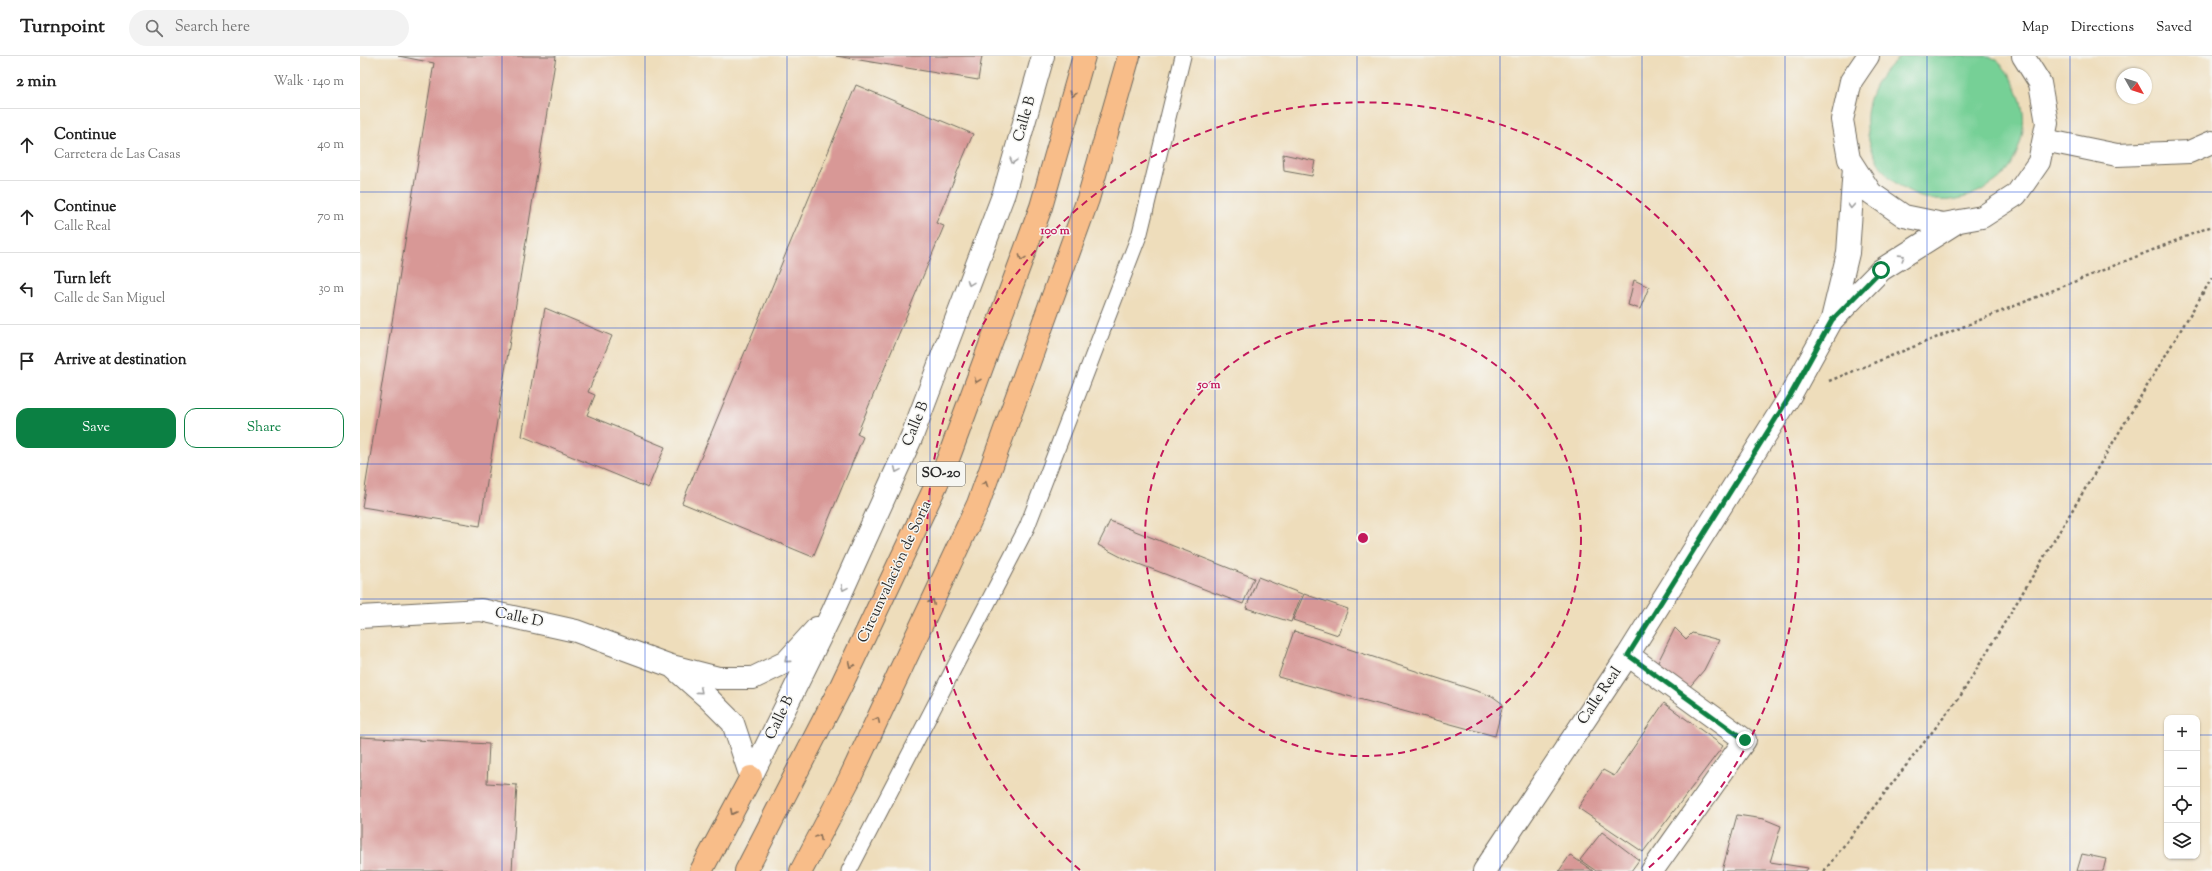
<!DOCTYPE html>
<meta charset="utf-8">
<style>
:root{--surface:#fff;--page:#f2f2f2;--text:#222;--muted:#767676;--line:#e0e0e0;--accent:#0b8043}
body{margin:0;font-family:"Sorts Mill Goudy",serif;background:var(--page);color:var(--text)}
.controls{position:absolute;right:12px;bottom:12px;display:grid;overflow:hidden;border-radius:8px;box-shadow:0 1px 3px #0004}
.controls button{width:36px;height:36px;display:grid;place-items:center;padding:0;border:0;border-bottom:1px solid var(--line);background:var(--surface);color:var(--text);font:20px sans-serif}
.compass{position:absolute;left:1756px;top:12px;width:36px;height:36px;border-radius:50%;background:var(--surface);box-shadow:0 1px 3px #0004;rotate:129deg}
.stop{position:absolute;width:12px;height:12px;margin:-9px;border:3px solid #0b8043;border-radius:50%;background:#fff}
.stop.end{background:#0b8043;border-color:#fff;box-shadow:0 1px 4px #0008}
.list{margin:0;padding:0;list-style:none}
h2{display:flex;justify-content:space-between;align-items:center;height:52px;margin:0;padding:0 16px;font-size:17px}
h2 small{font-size:13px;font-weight:400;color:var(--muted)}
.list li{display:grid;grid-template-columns:26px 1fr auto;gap:12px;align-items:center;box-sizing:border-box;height:72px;padding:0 16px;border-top:1px solid var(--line)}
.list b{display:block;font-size:15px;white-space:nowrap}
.list p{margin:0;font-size:13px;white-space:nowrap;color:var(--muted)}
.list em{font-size:13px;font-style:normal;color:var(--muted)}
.actions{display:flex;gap:8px;padding:12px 16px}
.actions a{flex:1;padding:9px 0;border:1px solid var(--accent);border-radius:12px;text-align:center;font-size:14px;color:var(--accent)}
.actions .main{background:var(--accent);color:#fff}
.icon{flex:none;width:22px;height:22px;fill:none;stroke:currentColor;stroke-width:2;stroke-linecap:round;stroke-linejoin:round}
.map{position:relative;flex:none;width:1852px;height:815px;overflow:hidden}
header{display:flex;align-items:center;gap:24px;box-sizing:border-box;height:56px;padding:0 20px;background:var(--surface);border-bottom:1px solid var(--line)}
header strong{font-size:19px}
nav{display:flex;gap:22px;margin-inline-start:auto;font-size:14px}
.search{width:280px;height:36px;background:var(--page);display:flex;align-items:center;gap:10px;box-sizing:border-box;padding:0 14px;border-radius:22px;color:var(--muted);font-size:15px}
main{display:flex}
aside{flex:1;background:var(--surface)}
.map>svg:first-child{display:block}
.green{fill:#76d096;stroke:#507e60}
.building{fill:#d89896}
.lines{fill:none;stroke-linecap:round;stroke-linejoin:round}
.lane-casing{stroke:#6f695d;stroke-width:17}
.street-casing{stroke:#6f695d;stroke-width:24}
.highway-casing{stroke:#6f695d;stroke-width:24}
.path{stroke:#6f695d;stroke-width:2.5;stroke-dasharray:3 3;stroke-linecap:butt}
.lane{stroke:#fff;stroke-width:15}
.street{stroke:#fff;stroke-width:22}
.highway{stroke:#f8bd89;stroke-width:22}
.oneway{stroke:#876d55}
.oneway2{stroke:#a0a0a0}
.route{stroke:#0b8043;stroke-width:5}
.grid{fill:none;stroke:#1d4ed8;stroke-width:1;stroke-opacity:0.55}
.ring{fill:none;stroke:#c2185b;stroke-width:2;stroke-dasharray:7 5}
.labels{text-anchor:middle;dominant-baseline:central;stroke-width:3;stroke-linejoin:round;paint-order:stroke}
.shield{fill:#f6f6f2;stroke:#686867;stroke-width:1}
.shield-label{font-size:14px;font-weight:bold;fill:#2b2b2b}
.street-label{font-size:15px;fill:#2b2b2b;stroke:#f6f6f2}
.centre{fill:#c2185b;stroke:#f6f6f2;stroke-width:2}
.ring-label{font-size:12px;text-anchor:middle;font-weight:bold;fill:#c2185b;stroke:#f6f6f2;stroke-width:3;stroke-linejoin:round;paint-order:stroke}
</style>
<header>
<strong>Turnpoint</strong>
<div class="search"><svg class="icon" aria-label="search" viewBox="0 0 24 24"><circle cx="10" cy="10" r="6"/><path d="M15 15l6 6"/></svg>Search here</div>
<nav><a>Map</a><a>Directions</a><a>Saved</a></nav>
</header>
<main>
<aside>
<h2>2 min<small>Walk · 140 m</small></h2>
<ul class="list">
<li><svg class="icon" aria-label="ahead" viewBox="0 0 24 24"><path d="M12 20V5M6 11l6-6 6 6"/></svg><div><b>Continue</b><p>Carretera de Las Casas</p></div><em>40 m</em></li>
<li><svg class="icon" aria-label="ahead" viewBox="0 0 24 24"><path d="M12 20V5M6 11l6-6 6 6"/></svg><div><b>Continue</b><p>Calle Real</p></div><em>70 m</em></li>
<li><svg class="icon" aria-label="left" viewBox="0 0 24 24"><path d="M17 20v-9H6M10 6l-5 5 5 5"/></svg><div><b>Turn left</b><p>Calle de San Miguel</p></div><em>30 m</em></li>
<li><svg class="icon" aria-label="arrive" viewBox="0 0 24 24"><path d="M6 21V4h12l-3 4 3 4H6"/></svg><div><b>Arrive at destination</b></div></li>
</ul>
<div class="actions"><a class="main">Save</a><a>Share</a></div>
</aside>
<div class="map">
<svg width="1852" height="815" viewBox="0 0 1852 815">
<rect width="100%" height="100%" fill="#f6f6f2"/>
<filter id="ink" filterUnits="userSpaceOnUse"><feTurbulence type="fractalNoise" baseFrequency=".025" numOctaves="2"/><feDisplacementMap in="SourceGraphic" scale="8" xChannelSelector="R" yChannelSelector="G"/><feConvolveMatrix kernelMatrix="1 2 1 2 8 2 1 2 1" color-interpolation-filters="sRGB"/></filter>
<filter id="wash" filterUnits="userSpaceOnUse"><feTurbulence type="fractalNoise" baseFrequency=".012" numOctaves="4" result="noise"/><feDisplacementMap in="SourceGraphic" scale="16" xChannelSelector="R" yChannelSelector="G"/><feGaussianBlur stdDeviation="0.9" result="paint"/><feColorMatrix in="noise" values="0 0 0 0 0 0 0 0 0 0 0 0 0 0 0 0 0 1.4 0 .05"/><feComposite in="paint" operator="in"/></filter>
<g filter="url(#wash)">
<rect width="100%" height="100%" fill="#edb"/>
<path class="green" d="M 1541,0 C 1564,0 1586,0 1608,0 C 1614,0 1624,0 1629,0 C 1637,3 1645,12 1649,19 C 1668,49 1668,78 1651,109 C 1644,121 1630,130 1618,136 C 1533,177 1462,60 1541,0 Z"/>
<g id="blocks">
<path class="building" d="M 38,0 L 196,0 L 120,470 L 2,451 L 74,7 Z
M 476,0 L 622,0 L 618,24 Z
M 496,29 L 613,78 L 576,167 L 584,170 L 497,378 L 503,381 L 453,501 L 322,447 Z
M 923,98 L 955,105 L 952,120 L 924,115 Z
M 1274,224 L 1289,231 L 1280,253 L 1268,249 Z
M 185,252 L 252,280 L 228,336 L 235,339 L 227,359 L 305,391 L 288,432 L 162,380 Z
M 750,465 L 894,522 L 883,548 L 763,502 L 738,489 Z
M 898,521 L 942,538 L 931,566 L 886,552 Z
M 944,538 L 988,553 L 978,579 L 933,564 Z
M 1315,572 L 1326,583 L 1332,577 L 1359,584 L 1344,614 L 1327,634 L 1295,612 Z
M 934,575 L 1132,640 L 1143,648 L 1135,680 L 918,621 Z
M 1304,647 L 1363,690 L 1283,796 L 1218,752 L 1243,714 L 1254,720 Z
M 0,681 L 129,688 L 127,727 L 157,729 L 152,815 L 0,815 Z
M 1377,759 L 1404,763 L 1421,770 L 1410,806 L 1448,812 L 1446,815 L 1362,815 Z
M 1242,776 L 1279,804 L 1271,815 L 1236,815 L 1220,804 Z
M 1722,798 L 1746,803 L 1743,815 L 1717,815 Z
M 1210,799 L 1233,815 L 1199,815 Z"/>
</g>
</g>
<g filter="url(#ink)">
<use href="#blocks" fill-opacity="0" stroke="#6f695d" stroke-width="1"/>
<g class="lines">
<defs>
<path id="lane" d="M 489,815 L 667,471 L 780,177 L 823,0"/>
<path id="street" d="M 1508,0 L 1491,25 L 1482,64 L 1489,103 L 1511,137 L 1544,160 L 1583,168 L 1622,161 L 1656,139 L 1679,106 L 1687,67 L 1680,27 L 1663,0
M 1684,84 L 1757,99 L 1829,96 L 1852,86
M 1472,263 L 1488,197 L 1494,111
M 0,561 L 121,554 L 216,575 L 311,610 L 358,622 L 393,622 L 426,606 L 457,572
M 1268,599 L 1385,684 L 1292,815
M 315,613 L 349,643 L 373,667 L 391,721
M 391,721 L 473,555 L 552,380 L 644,137 L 683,0
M 1124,815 L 1268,599 L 1430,340 L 1472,264 L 1521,214 L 1597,166"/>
<path id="highway" d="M 341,815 L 391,721
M 386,815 L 480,632 L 587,406 L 681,151 L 724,0
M 441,815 L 489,724 L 618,448 L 728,143 L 769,0"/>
</defs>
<use href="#lane" class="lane-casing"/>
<use href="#street" class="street-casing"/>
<use href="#highway" class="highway-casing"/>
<path class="path" d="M 1469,325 L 1852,170
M 1464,815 L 1601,639 L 1852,222"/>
<use href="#lane" class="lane"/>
<use href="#street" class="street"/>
<use href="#highway" class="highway"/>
</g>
<defs><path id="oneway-chevron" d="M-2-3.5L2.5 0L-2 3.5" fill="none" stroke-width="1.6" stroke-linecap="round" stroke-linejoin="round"/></defs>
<g class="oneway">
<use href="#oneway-chevron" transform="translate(713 38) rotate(106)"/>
<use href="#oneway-chevron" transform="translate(662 202) rotate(110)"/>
<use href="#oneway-chevron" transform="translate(617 324) rotate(110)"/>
<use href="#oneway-chevron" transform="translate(625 428) rotate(-70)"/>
<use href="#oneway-chevron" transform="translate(572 546) rotate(-65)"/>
<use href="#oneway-chevron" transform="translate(491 609) rotate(115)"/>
<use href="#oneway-chevron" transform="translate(517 664) rotate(-65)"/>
<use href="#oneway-chevron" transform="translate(373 756) rotate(118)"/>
<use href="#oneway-chevron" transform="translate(459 781) rotate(-62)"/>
</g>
<g class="oneway2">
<use href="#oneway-chevron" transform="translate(653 105) rotate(106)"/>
<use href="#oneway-chevron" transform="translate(1491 150) rotate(94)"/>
<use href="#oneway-chevron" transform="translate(1542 201) rotate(-32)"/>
<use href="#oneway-chevron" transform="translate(610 227) rotate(111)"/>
<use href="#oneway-chevron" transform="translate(537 414) rotate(114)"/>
<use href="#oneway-chevron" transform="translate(484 532) rotate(114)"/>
<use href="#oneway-chevron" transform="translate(427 604) rotate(140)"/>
<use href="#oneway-chevron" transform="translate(340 635) rotate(40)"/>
</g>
</g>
<g class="lines" filter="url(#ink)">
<path class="route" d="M 1385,684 L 1268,599 L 1430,340 L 1472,264 L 1521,214"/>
</g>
<path class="grid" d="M 142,0 L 142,815M 285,0 L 285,815M 427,0 L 427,815M 570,0 L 570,815M 712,0 L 712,815M 855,0 L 855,815M 997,0 L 997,815M 1140,0 L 1140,815M 1282,0 L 1282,815M 1425,0 L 1425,815M 1567,0 L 1567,815M 1710,0 L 1710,815M 0,136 L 1852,136M 0,272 L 1852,272M 0,408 L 1852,408M 0,543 L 1852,543M 0,679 L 1807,679M 1837,679 L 1852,679"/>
<g class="ring">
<circle cx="1003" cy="482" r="218"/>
<path d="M720 814A436 436 0 1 1 1286 814"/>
</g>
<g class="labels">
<rect class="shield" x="557" y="406" width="48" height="24" rx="3"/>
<g class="shield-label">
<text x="581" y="418">SO-20</text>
</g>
<g class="street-label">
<text transform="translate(665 63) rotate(-74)">Calle B</text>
<text transform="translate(556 368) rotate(-68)">Calle B</text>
<text transform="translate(535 516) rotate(-65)">Circunvalación de Soria</text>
<text transform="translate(159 562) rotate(12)">Calle D</text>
<text transform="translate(1240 640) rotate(-56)">Calle Real</text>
<text transform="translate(420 662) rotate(-64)">Calle B</text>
</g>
</g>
<circle cx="1003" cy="482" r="6" class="centre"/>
<g class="ring-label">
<text x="695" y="178">100 m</text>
<text x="849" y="332">50 m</text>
</g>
</svg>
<div class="controls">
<button>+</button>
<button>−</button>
<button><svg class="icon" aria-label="locate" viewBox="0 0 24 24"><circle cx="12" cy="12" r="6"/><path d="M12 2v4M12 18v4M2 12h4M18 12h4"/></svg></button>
<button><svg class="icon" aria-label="layers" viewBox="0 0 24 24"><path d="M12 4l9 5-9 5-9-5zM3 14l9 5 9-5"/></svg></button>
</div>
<svg class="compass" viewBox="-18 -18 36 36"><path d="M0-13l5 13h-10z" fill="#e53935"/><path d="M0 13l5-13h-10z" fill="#767676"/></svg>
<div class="stop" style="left:1521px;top:214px"></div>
<div class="stop end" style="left:1385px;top:684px"></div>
</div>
</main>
